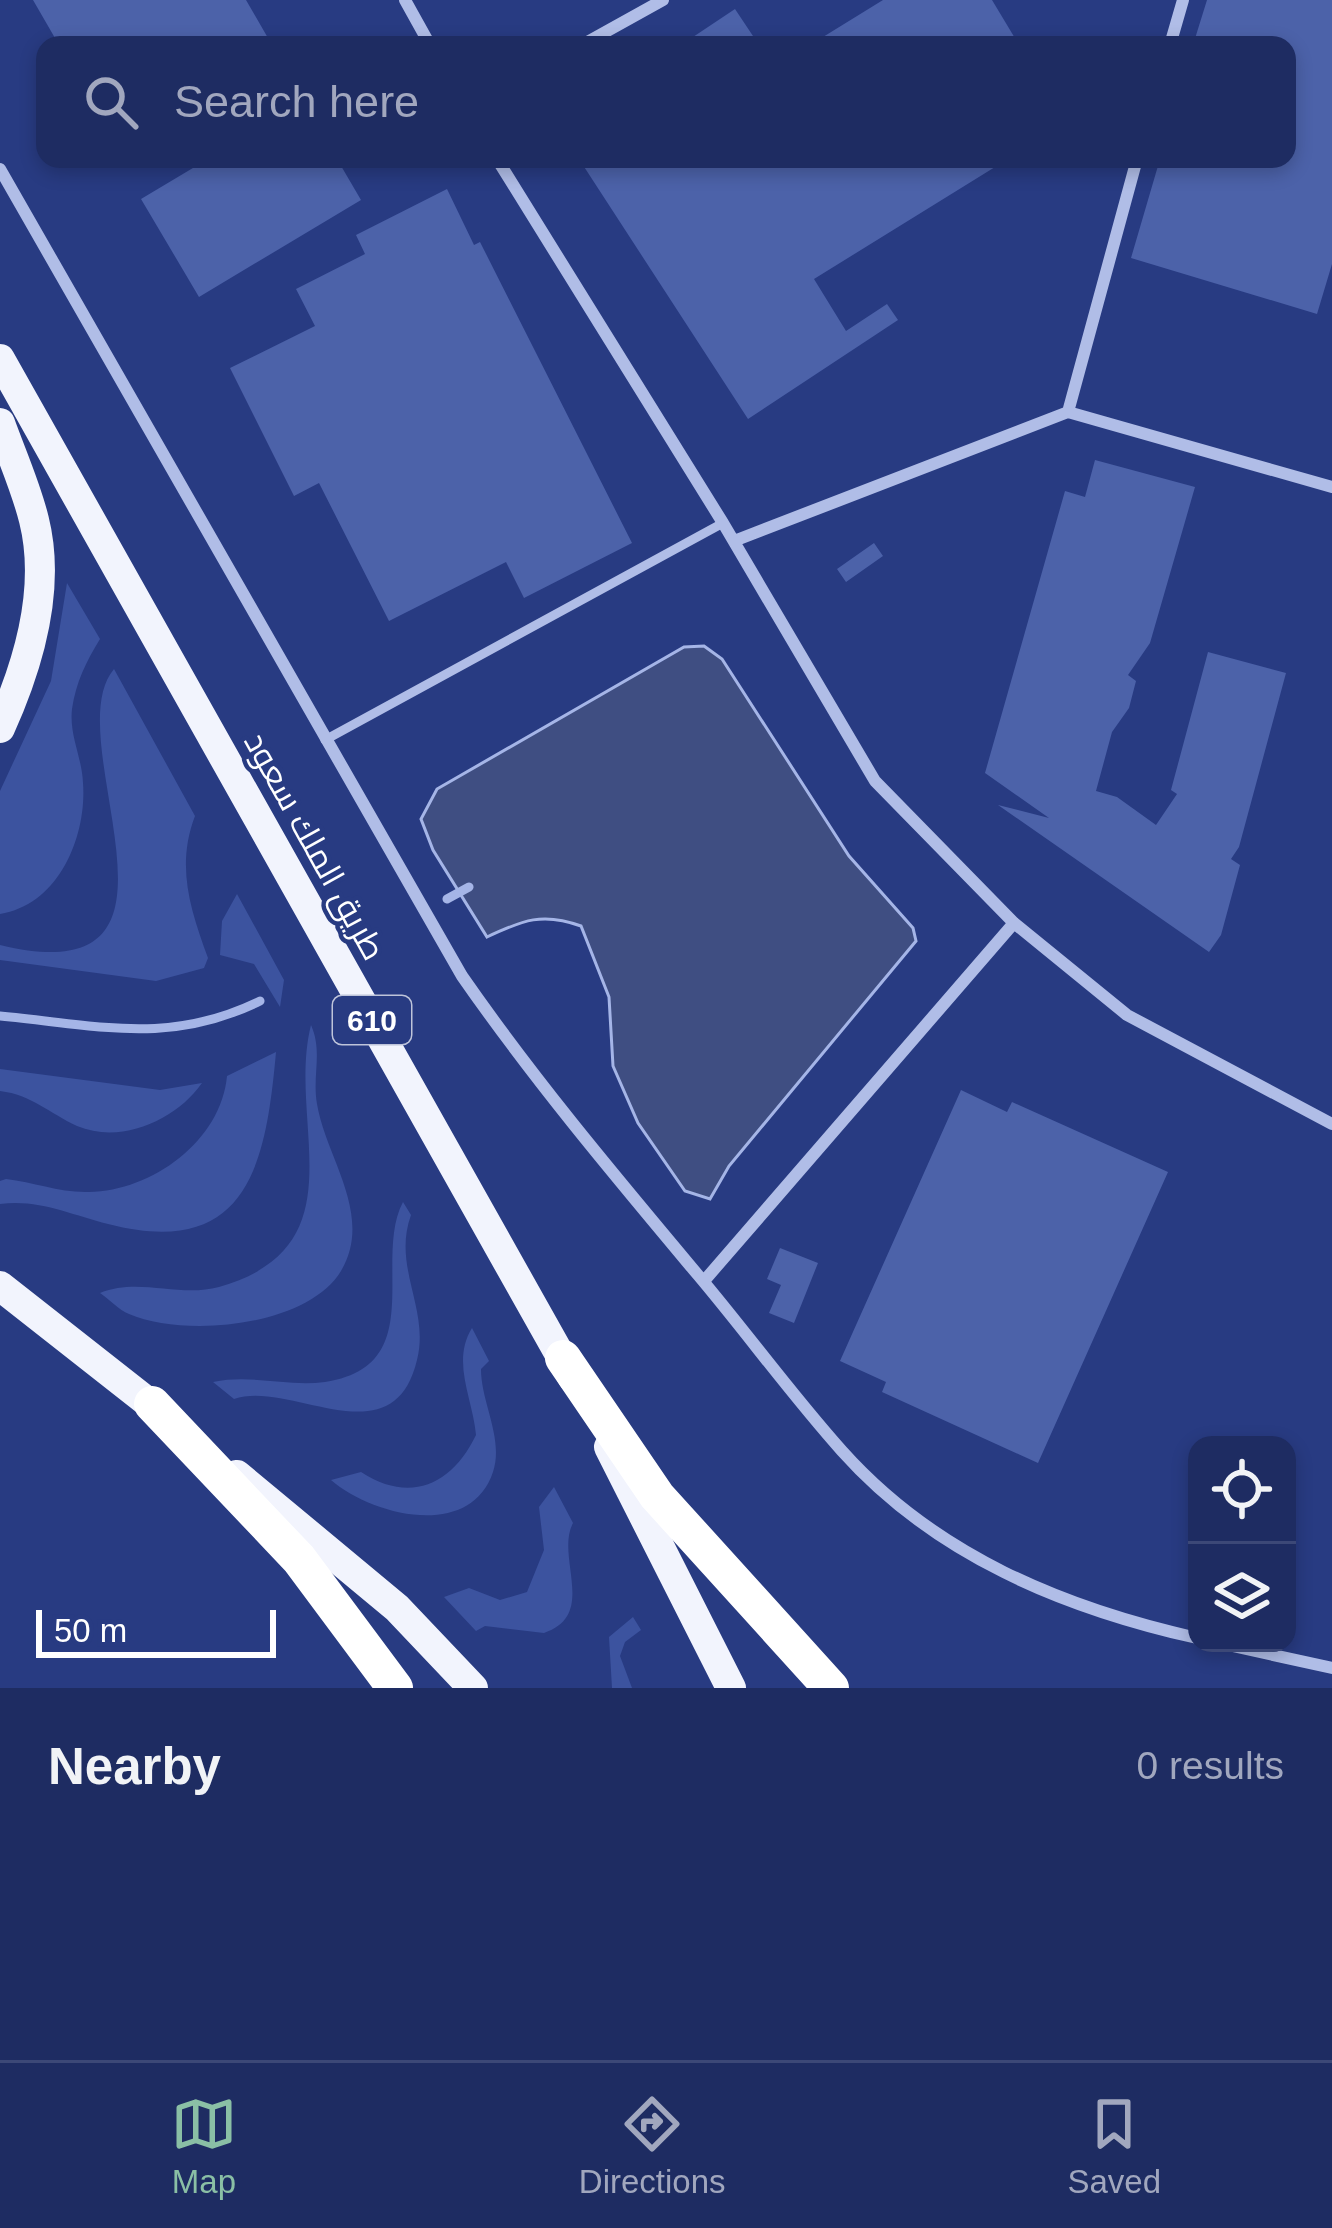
<!DOCTYPE html>
<meta charset="utf-8">
<style>
:root{--surface:#1e2c62;--page:#2b386b;--text:#f1f3f6;--muted:#a1a7be;--line:#3c4877;--accent:#8abfa5}
body{margin:0;font-family:Helvetica,Cairo,sans-serif;background:var(--page);color:var(--text)}
.controls{position:absolute;right:36px;bottom:36px;display:grid;overflow:hidden;border-radius:24px;box-shadow:0 6px 18px #0003}
.controls button{width:108px;height:108px;display:grid;place-items:center;padding:0;border:0;border-bottom:3px solid var(--line);background:var(--surface);color:var(--text);font:60px sans-serif}
.scale{position:absolute;left:36px;bottom:30px;width:240px;box-sizing:border-box;padding-left:12px;border:6px solid #fff;border-top:0;font-size:33px;line-height:42px;white-space:nowrap;color:#fff;-webkit-text-stroke:9px #283b82;paint-order:stroke}
.list{margin:0;padding:0;list-style:none}
h2{display:flex;justify-content:space-between;align-items:center;height:156px;margin:0;padding:0 48px;font-size:51px}
h2 small{font-size:39px;font-weight:400;color:var(--muted)}
.icon{flex:none;width:66px;height:66px;fill:none;stroke:currentColor;stroke-width:2;stroke-linecap:round;stroke-linejoin:round}
.map{position:relative;flex:none;width:1332px;height:1688px;overflow:hidden}
.search{position:absolute;background:var(--surface);box-shadow:0 6px 18px #0003;left:36px;right:36px;top:36px;height:132px;display:flex;align-items:center;gap:30px;box-sizing:border-box;padding:0 42px;border-radius:24px;color:var(--muted);font-size:45px}
.sheet{height:372px;background:var(--surface)}
nav{display:flex;justify-content:space-around;align-items:center;box-sizing:border-box;height:168px;border-top:3px solid var(--line);background:var(--surface);font-size:33px;color:var(--muted)}
nav a{display:grid;justify-items:center;gap:6px}
nav .on{color:var(--accent)}
.map>svg:first-child{display:block}
.green{fill:#3c539f}
.water{fill:#3f4e82;stroke:#a5b5e7;stroke-width:3}
.lines{fill:none;stroke-linecap:round;stroke-linejoin:round}
.stream{stroke:#a5b5e7;stroke-width:9}
.building{fill:#4c62a9}
.lane{stroke:#b0bde7;stroke-width:9}
.street{stroke:#b0bde7;stroke-width:12}
.primary{stroke:#f2f4fd;stroke-width:30}
.highway{stroke:#fff;stroke-width:36}
.labels{text-anchor:middle;dominant-baseline:central;stroke-width:9;stroke-linejoin:round;paint-order:stroke}
.shield{fill:#283b82;stroke:#bec4da;stroke-width:3}
.shield-label{font-size:30px;font-weight:bold;fill:#fff}
.street-label{font-size:33px;fill:#fff;stroke:#283b82}
</style>
<div class="map">
<svg width="1332" height="1688" viewBox="0 0 1332 1688">
<rect width="100%" height="100%" fill="#283b82"/>
<path class="green" d="M 67,583 L 100,639 C 86,662 76,682 72,709 C 69,735 82,757 83,783 C 87,836 59,905 0,914 L 0,791 L 51,681 Z
M 114,669 L 195,816 C 176,866 190,909 208,958 L 204,968 L 156,981 L 0,960 L 0,945 C 219,998 54,740 114,669 Z
M 237,894 L 284,980 L 280,1007 L 254,964 L 220,955 L 222,921 Z
M 311,1025 C 323,1052 312,1075 317,1104 C 326,1158 374,1215 341,1271 C 307,1327 185,1338 129,1314 C 119,1310 109,1299 100,1293 C 139,1277 179,1298 219,1287 C 362,1246 286,1123 311,1025 Z
M 276,1052 C 266,1164 248,1260 108,1224 C 71,1215 40,1199 0,1204 L 0,1181 L 6,1179 C 34,1182 60,1193 89,1192 C 152,1191 221,1141 227,1076 Z
M 0,1069 L 160,1090 L 202,1083 C 177,1119 122,1145 77,1126 C 49,1113 32,1095 0,1091 Z
M 403,1202 L 411,1215 C 392,1267 430,1309 417,1360 C 393,1461 290,1379 234,1399 L 213,1382 C 252,1374 287,1387 325,1382 C 430,1366 372,1261 403,1202 Z
M 472,1328 L 489,1361 L 481,1369 C 481,1403 504,1438 493,1472 C 470,1541 371,1515 331,1480 L 361,1472 C 410,1504 452,1485 476,1435 C 473,1399 451,1362 472,1328 Z
M 554,1487 L 573,1523 C 555,1557 598,1615 544,1633 L 485,1626 L 476,1631 L 444,1597 L 469,1588 L 500,1600 L 527,1592 L 544,1550 L 539,1507 Z
M 633,1617 L 641,1630 L 625,1642 L 620,1656 L 632,1688 L 612,1688 L 609,1637 Z"/>
<path class="water" d="M 704,646 L 722,659 L 849,856 L 913,928 L 916,941 L 729,1166 L 710,1199 L 685,1191 L 638,1123 L 613,1066 L 609,997 L 581,926 C 543,912 523,920 487,937 L 433,850 L 421,819 L 437,789 L 684,647 Z"/>
<g class="lines">
<path class="stream" d="M 447,899 L 469,887
M 0,1016 C 98,1025 168,1046 260,1001"/>
</g>
<path class="building" d="M 33,0 L 246,0 L 272,45 L 59,45 Z
M 883,0 L 992,0 L 1019,45 L 810,45 Z
M 1207,0 L 1332,0 L 1332,264 L 1317,314 L 1131,258 L 1160,159 L 1287,159 L 1287,45 L 1193,45 Z
M 735,9 L 759,45 L 681,45 Z
M 208,159 L 337,159 L 361,200 L 199,297 L 141,199 Z
M 579,159 L 1008,159 L 814,279 L 846,331 L 887,304 L 898,320 L 748,419 Z
M 447,189 L 474,245 L 480,242 L 632,543 L 524,598 L 506,562 L 389,621 L 319,483 L 294,496 L 230,368 L 315,326 L 296,289 L 365,254 L 356,235 Z
M 1095,460 L 1195,487 L 1150,643 L 1128,675 L 1136,681 L 1129,708 L 1112,732 L 1096,791 L 1117,797 L 1156,825 L 1177,794 L 1171,790 L 1208,652 L 1286,673 L 1239,847 L 1231,859 L 1240,865 L 1221,935 L 1209,952 L 998,805 L 1049,818 L 985,773 L 1065,491 L 1085,497 Z
M 874,543 L 883,556 L 846,582 L 837,569 Z
M 961,1090 L 1007,1112 L 1012,1102 L 1168,1172 L 1038,1463 L 882,1392 L 886,1382 L 840,1361 Z
M 780,1248 L 818,1263 L 794,1323 L 769,1313 L 781,1285 L 767,1279 Z"/>
<g class="lines">
<path class="lane" d="M 325,740 L 723,523"/>
<path class="street" d="M 405,0 L 430,45
M 582,45 L 663,0
M 1170,45 L 1183,0
M 497,159 L 723,523 L 875,781 L 1014,923 L 1127,1015 L 1332,1124
M 0,169 L 462,976 C 535,1081 616,1177 698,1275 C 747,1333 791,1394 842,1451 C 935,1555 1063,1608 1197,1638
M 1068,412 L 1137,159
M 734,541 L 1068,412 L 1332,487
M 704,1281 L 1014,923
M 1219,1643 L 1332,1668"/>
<path class="primary" d="M 0,359 L 573,1378
M 0,423 C 11,454 26,487 34,520 C 51,588 28,666 0,728
M 0,1286 L 168,1418
M 609,1447 L 731,1688
M 237,1475 L 397,1608 L 473,1688"/>
<path class="highway" d="M 563,1358 L 657,1496 L 831,1688
M 152,1404 L 299,1559 L 395,1688"/>
</g>
<g class="labels">
<rect class="shield" x="333" y="996" width="78" height="48" rx="9"/>
<g class="shield-label">
<text x="372" y="1020">610</text>
</g>
<g class="street-label">
<text transform="translate(315 846) rotate(61)">طريق الملك سعود</text>
</g>
</g>
</svg>
<div class="controls">
<button><svg class="icon" aria-label="locate" viewBox="0 0 24 24"><circle cx="12" cy="12" r="6"/><path d="M12 2v4M12 18v4M2 12h4M18 12h4"/></svg></button>
<button><svg class="icon" aria-label="layers" viewBox="0 0 24 24"><path d="M12 4l9 5-9 5-9-5zM3 14l9 5 9-5"/></svg></button>
</div>
<div class="scale">50 m</div>
<div class="search"><svg class="icon" aria-label="search" viewBox="0 0 24 24"><circle cx="10" cy="10" r="6"/><path d="M15 15l6 6"/></svg>Search here</div>
</div>
<section class="sheet">
<h2>Nearby<small>0 results</small></h2>
<ul class="list">
</ul>
</section>
<nav>
<a class="on"><svg class="icon" aria-label="map" viewBox="0 0 24 24"><path d="M3 6l6-2 6 2 6-2v14l-6 2-6-2-6 2zM9 4v14M15 6v14"/></svg>Map</a>
<a><svg class="icon" aria-label="directions" viewBox="0 0 24 24"><path d="M12 3l9 9-9 9-9-9zM9 14v-3h6M13 9l2 2-2 2"/></svg>Directions</a>
<a><svg class="icon" aria-label="saved" viewBox="0 0 24 24"><path d="M7 4h10v16l-5-4-5 4z"/></svg>Saved</a>
</nav>
